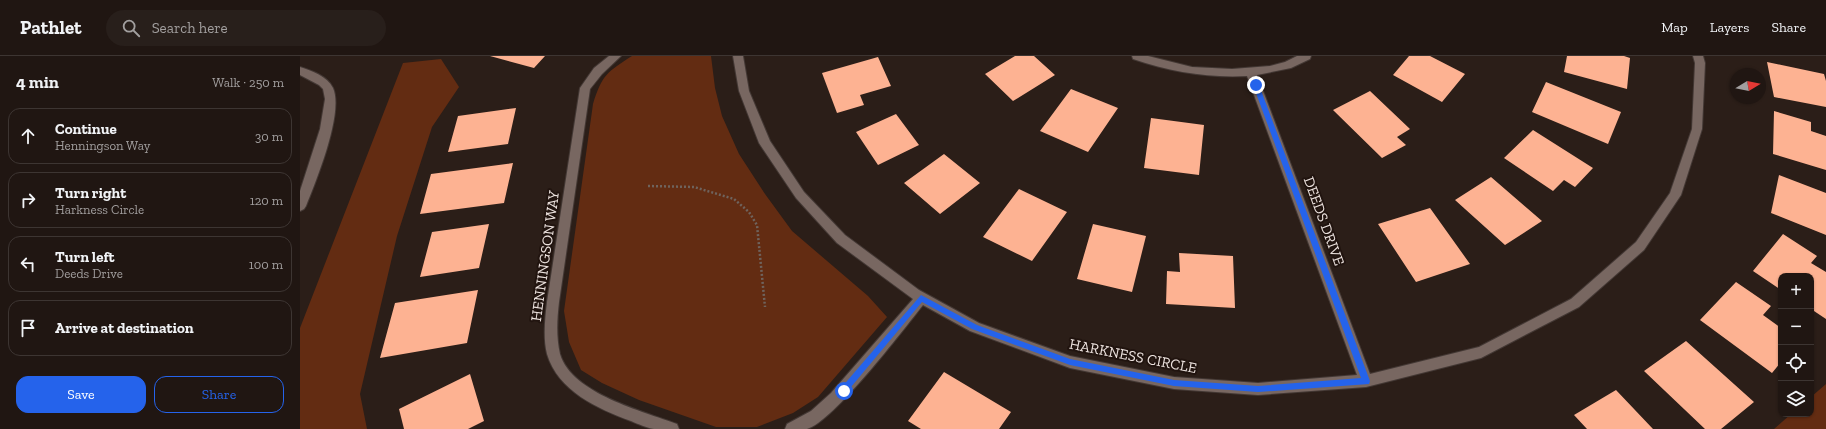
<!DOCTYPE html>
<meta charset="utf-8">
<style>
:root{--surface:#201612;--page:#281f1b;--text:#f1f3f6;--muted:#a29f9f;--line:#3d3532;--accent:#2563eb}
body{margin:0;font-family:"Zilla Slab",serif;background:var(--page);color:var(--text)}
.controls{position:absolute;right:12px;bottom:12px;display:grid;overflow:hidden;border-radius:8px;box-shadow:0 1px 3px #0004}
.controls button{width:36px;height:36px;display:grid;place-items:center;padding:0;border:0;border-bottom:1px solid var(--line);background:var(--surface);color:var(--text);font:20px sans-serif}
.compass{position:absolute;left:1430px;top:12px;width:36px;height:36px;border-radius:50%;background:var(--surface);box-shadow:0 1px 3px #0004;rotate:80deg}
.stop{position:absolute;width:12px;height:12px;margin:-9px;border:3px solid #2563eb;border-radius:50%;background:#fff}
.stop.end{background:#2563eb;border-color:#fff;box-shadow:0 1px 4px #0008}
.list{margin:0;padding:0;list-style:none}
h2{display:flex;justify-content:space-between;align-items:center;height:52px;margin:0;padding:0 16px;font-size:17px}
h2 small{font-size:13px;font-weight:400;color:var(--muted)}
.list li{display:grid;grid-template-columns:26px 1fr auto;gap:12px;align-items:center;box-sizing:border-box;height:56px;margin:0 8px 8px;padding:0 8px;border:1px solid var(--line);border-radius:12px}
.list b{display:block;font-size:15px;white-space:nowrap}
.list p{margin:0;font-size:13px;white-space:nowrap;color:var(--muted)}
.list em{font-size:13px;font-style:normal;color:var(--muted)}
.actions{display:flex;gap:8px;padding:12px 16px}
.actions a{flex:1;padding:9px 0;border:1px solid var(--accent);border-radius:12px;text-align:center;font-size:14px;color:var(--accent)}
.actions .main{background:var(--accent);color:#fff}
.icon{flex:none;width:22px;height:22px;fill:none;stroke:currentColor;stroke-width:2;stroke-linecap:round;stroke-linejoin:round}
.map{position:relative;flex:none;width:1526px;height:373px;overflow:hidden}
header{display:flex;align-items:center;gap:24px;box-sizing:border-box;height:56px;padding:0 20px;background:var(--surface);border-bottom:1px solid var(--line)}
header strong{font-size:19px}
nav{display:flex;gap:22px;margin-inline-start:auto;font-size:14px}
.search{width:280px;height:36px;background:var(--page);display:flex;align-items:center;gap:10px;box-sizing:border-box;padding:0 14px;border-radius:22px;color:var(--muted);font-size:15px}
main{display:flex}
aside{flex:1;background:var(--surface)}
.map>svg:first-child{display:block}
.green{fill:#632c12}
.building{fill:#fdb292}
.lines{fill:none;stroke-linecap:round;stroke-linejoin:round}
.minor-casing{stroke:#433834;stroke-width:2}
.path{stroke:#6f635d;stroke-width:2.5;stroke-dasharray:2 2;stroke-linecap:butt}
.minor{fill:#786761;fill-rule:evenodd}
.route{fill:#2563eb}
.labels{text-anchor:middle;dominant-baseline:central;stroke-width:4;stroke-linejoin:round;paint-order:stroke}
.street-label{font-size:15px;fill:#ece2de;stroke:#21140f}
</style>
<header>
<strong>Pathlet</strong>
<div class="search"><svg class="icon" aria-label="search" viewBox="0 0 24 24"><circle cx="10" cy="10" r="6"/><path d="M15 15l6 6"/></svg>Search here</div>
<nav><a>Map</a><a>Layers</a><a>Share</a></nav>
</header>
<main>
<aside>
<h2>4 min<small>Walk · 250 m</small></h2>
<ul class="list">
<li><svg class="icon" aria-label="ahead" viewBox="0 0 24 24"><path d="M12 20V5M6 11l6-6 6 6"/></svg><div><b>Continue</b><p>Henningson Way</p></div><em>30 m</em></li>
<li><svg class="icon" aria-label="right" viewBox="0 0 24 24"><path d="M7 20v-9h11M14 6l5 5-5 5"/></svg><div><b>Turn right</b><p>Harkness Circle</p></div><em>120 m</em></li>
<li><svg class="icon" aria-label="left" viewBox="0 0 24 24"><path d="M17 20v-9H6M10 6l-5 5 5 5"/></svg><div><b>Turn left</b><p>Deeds Drive</p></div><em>100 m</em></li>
<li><svg class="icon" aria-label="arrive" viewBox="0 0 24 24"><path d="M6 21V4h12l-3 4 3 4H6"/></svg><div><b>Arrive at destination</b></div></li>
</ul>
<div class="actions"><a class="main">Save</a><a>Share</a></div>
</aside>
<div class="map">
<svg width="1526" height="373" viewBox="0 0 1526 373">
<rect width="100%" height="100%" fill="#2b1e18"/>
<path class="green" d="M 332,0 L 411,0 L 415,32 L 422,60 L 439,98 L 465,138 L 492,175 L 568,240 L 587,261 L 518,341 L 493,357 L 457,371 L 416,371 L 339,344 L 302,327 L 281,314 L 269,286 L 264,255 L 293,48 C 302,19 307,16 332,0 Z
M 141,3 L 159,31 L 132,71 L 97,180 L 60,338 L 67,373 L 0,373 L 0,272 L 103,7 Z
M 1526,328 L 1526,373 L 1474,373 L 1491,358 L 1511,358 L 1511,341 Z"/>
<path class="building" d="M 190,0 L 245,0 L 234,12 Z
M 715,0 L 734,0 L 755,19 L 713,45 L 685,18 Z
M 1109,0 L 1130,0 L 1165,18 L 1142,46 L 1093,19 Z
M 1267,0 L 1324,0 L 1330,2 L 1327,33 L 1264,16 Z
M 578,1 L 591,30 L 560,39 L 564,49 L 537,57 L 522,17 Z
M 1467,6 L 1524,18 L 1526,25 L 1526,51 L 1474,41 Z
M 1246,26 L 1321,56 L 1308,88 L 1232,56 Z
M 771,33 L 818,52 L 788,96 L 740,75 Z
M 1070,35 L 1110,73 L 1097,81 L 1106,89 L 1082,102 L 1033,54 Z
M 216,52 L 208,88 L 148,96 L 158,60 Z
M 1474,55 L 1511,66 L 1511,75 L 1526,80 L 1526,114 L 1473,98 Z
M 596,58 L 619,89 L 578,109 L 556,76 Z
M 851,62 L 904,69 L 899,119 L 844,112 Z
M 1233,74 L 1293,112 L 1275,131 L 1264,124 L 1253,135 L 1204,102 Z
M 644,98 L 680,127 L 640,158 L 604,127 Z
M 213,107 L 204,147 L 120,158 L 131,118 Z
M 1479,119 L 1526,137 L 1526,179 L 1471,157 Z
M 1191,121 L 1242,165 L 1205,189 L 1155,144 Z
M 719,133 L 767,156 L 732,205 L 683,181 Z
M 1130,152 L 1170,208 L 1116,226 L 1078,168 Z
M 189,168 L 179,212 L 120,221 L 132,176 Z
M 793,168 L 846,180 L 832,236 L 777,223 Z
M 1483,178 L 1517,200 L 1511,207 L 1526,216 L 1526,263 L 1511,253 L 1511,220 L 1481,220 L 1481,234 L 1453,215 Z
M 879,197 L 933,200 L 935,252 L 866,248 L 867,215 L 880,216 Z
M 1436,226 L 1471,250 L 1463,259 L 1481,272 L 1481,306 L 1472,317 L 1400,264 Z
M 178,234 L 167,287 L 80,302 L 95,247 Z
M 1386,285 L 1454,346 L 1421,373 L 1405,373 L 1344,315 Z
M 644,316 L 711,356 L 699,373 L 621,373 L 608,365 Z
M 170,318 L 184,365 L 168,373 L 104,373 L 99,353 Z
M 1316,334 L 1353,373 L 1287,373 L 1274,359 Z"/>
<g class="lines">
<defs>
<path id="minor" d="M 309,0 L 321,0 L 302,18 L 290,33 L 259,246 C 257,263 256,281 260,298 C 272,338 343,355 377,368 L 379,373 C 371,373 362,373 354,373 C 347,372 338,368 331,365 C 298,353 258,335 247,298 C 243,282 245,263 247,246 L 280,32 L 294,12 Z
M 433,0 L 443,0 L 449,35 L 470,85 L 504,136 L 545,179 L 619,234 L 679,267 L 770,300 L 874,321 L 958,327 L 1057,319 L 947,20 C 908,22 871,16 833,3 L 832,0 L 848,0 L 892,11 L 932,13 L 970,10 L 985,6 L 997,0 L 1011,0 L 1010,3 L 991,12 L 957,19 L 1070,318 L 1179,291 L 1271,243 L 1336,186 L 1370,137 L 1392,73 L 1395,7 L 1393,0 L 1403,0 L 1405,7 L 1402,73 L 1381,139 L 1344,194 L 1279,251 L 1181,302 L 1066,331 L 958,339 L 874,333 L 770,312 L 670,275 L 623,249 C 603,274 533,366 507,373 C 500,373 492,373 485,373 L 487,368 L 511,355 L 531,337 L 613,243 L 537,187 L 496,142 L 459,87 L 439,35 Z
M 0,11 C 12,15 27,20 33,32 C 44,57 16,125 6,150 L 4,153 L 0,155 L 0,135 L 20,73 L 25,43 L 23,33 L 19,29 L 0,19 Z"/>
</defs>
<use href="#minor" class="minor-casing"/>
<path class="path" d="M 348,130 L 394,131 L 434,143 L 449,156 L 457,169 L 465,251"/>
<use href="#minor" class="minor"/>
</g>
<path class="route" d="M 956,27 L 959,29 L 1070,325 L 1069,328 L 958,336 L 874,330 L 770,309 L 672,273 L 622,246 L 546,337 L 541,337 L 541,332 L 621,239 L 677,269 L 770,303 L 874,324 L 958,330 L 1061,322 L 953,29 Z"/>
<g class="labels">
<g class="street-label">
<text transform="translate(1024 165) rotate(70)">DEEDS DRIVE</text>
<text transform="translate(245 200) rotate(-82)">HENNINGSON WAY</text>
<text transform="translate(833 300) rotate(11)">HARKNESS CIRCLE</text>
</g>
</g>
</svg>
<div class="controls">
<button>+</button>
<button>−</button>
<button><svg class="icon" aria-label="locate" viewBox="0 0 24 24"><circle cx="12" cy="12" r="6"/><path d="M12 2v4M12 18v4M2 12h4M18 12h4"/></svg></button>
<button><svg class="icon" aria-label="layers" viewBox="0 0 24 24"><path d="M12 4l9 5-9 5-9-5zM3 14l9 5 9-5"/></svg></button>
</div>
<svg class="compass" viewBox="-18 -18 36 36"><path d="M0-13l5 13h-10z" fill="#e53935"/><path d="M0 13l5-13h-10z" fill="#a29f9f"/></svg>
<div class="stop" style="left:544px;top:335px"></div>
<div class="stop end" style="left:956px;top:29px"></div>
</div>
</main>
